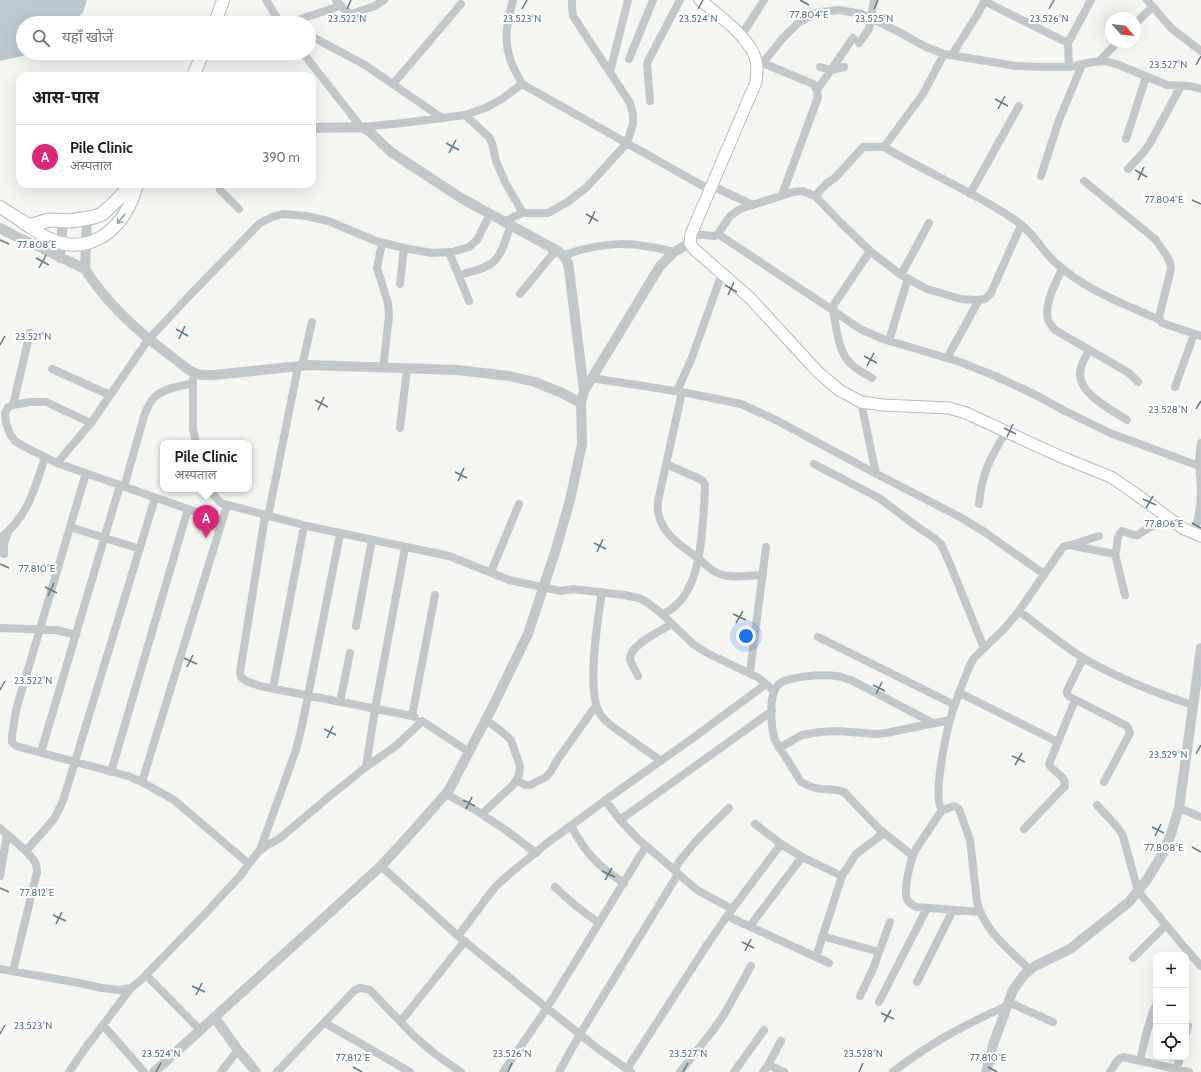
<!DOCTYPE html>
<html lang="hi">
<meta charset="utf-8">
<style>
:root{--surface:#fff;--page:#f2f2f2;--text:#202124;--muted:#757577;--line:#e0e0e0;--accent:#db2777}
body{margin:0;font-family:Cabin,"Noto Sans Devanagari",sans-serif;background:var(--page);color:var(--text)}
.controls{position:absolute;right:12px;bottom:12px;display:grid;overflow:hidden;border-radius:8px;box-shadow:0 4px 16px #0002}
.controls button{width:36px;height:36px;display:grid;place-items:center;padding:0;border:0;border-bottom:1px solid var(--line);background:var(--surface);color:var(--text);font:20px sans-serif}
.compass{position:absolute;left:1105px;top:12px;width:36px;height:36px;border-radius:50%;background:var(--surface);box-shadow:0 4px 16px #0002;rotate:117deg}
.you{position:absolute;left:746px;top:636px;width:14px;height:14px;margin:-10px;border:3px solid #fff;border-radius:50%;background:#1a73e8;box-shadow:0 0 0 6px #1a73e833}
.badge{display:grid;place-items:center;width:26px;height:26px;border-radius:50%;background:var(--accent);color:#fff;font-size:13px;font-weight:700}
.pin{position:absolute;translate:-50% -33px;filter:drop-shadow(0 1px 2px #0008)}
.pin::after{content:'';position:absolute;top:21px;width:14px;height:12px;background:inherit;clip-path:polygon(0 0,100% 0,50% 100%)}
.popup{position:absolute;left:160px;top:440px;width:92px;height:52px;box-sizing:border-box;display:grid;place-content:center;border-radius:8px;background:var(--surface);filter:drop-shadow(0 1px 3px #0005);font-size:13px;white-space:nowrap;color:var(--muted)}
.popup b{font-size:15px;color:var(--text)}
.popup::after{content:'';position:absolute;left:50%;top:100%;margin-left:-8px;border:8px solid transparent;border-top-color:var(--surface)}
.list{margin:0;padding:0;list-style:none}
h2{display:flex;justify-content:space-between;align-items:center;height:52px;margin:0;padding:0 16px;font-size:17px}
h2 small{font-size:13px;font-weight:400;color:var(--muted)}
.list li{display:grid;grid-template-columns:26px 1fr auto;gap:12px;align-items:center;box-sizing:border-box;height:64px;padding:0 16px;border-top:1px solid var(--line)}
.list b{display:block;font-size:15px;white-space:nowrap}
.list p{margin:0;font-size:13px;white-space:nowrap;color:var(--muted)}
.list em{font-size:13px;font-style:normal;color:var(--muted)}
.icon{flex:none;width:22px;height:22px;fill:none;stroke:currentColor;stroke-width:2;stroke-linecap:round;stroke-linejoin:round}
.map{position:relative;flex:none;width:1201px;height:1072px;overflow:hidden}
.search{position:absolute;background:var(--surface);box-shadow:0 4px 16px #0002;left:16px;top:16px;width:300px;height:44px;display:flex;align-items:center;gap:10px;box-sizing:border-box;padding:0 14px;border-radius:22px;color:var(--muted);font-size:15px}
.panel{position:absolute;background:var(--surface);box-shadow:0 4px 16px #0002;left:16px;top:72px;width:300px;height:116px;border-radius:12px}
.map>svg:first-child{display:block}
.water{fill:#bacacd}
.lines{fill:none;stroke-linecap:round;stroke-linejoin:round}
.secondary-casing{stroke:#b4bbbe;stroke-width:13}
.primary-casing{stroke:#b5babd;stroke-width:14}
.trunk-casing{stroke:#b4b9bb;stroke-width:15}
.minor{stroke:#c2c7ca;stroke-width:8}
.tertiary{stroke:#c2c7ca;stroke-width:10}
.secondary{stroke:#fff;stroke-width:11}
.primary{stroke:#fff;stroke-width:12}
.trunk{stroke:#fff;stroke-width:13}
.oneway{stroke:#90a1aa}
.ticks{fill:none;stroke:#617985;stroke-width:1.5}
.ticks-label{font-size:10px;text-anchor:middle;fill:#617985;stroke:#fff;stroke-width:4;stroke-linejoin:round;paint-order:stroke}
</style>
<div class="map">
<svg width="1201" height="1072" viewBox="0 0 1201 1072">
<rect width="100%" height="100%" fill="#f5f5f1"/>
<path class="water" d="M 0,0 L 87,0 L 83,12 L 74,23 L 23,23 L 23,53 L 36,53 L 0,61 Z"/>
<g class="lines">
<defs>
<path id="secondary" d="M 700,0 C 717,14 748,36 755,57 C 758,65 757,73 756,82 L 691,234 L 690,243 L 694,249 L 750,298 L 818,372 L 839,390 L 861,402 L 883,405 L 949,408 L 966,413 L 1059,456 L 1111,477 L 1133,492 L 1184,529 L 1201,536"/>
<path id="primary" d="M 215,23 L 223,0
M 193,76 L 203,53
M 0,207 L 22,221
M 29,226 C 36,230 42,236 50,239 C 85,255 116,235 131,202 C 134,196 135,190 137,184"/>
<path id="trunk" d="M 22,221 L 29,226 L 49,220 L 71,221 L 94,217 L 102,214 L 110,207 L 124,193 L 137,184"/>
</defs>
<use href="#secondary" class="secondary-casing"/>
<use href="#primary" class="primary-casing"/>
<use href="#trunk" class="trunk-casing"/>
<path class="minor" d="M 266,0 L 280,23
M 336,0 L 345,10 L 351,14 L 375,6 L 384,0
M 513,0 C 508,19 503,39 510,58 C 512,67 518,76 522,84 L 710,190
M 1147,0 L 1171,28 L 1201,51
M 984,1 L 1068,43
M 288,23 L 340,6
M 1135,24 L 1152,7
M 309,35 L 365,65 L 442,118
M 741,36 L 764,0
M 859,43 L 869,29 L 874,0
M 303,53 L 361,127 L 403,123 L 465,115 L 485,108 L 502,99 L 522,84
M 952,55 L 977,15 L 985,0
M 201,59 L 214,53
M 629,59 L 653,0
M 1098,62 L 1118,42
M 763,63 L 813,84 L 817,90 L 818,97 L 782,195
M 820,67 L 831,70 L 844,67
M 1069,67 L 1068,43 L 1091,0
M 757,70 L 783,38 L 798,23 L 812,15 L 820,12 L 839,10 L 862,14 L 899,32 L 924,46 L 944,54 L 1016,66 L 1043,67 L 1069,67 L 1093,62 L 1106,61 L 1119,65 L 1167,85 L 1190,86 L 1201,89
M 610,72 L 628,0
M 393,84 L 461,4
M 817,90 L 853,38
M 650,101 L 647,63 L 680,0
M 465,115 L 489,137 L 492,143 L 496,161 L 506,184 L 523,213
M 1126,139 L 1146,77
M 884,147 C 924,171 967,189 1006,214 C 1013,219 1020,223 1026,229 C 1037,239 1044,253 1056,263 C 1085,290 1124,304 1160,320
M 1128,169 L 1143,153 L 1150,143 L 1181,86
M 1041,176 L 1059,120 L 1082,65
M 1084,181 L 1155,239 L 1167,256 L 1170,263 L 1171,269 L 1159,317 L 1160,320 L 1162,323 L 1201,336
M 219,184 L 220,190 L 239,209
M 712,186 L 753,205
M 970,194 L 1019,106
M 815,196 L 827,183 L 835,178 L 863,147 L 884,147 L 923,94 L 944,54
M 505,222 L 515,216 L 523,213 L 548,213 L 569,201 L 587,187 L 627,143 L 633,124 L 633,114 L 630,103 L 573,16 L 572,6 L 572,0
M 691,234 L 715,236 L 718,234 L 730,216 L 740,209 L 793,192 L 802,191 L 815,196 L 842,224 L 870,251 L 901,275 L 927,289 L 961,299 L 976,300 L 985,299 L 991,293 L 1021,225
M 718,234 L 831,309 L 860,329 L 883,339 L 960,362 L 995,376 L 1036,395 L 1063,410 L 1110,433 L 1199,466
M 382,243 L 377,268 L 388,303 L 389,316 L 383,368
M 449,252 L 469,301
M 564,255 C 606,241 631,241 674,252
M 1062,269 C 1056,282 1044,304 1048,320 C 1049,323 1053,327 1055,330 L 1129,373 L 1138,382
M 459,275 C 469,272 483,270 492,263 C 503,254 506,237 511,225
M 901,275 L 929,223
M 400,284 L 404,248
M 520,294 L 556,250
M 831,309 L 870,251
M 833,310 C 836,326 838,350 849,362 C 855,369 864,373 872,378
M 889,341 L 908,278
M 1089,350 C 1086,357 1080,365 1080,373 C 1079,394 1112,410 1127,420
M 947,358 L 979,300
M 302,366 L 312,322
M 52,369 L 110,395
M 591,378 L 682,392 L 741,404 L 776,420 L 869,470 L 960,517 L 983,531 L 1044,574
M 193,379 L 193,429 L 196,443
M 1175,387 L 1194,334
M 677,391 L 691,360 L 722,273
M 682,392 L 658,501 C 658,506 657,512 659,516 C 664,536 682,546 698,558 C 705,564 711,571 720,574 C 733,579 749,575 763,575
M 861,402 L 876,474
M 13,405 L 30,333
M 91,423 L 46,402 L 30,402 L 13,405 L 8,407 L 5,413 L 6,423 L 10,434 L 15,441 L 23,446 L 57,463 L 222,521
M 400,428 L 407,369
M 57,463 L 91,423 L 148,340 L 192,293 L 260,223 L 272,217 L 283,214 L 306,216 L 328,221 L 376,241 L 404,248 L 432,253 L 452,252 L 469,247 L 477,240 L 490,214
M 814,464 L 879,498 L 915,525 L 934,538 L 941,544 L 950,564 L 984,648
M 86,473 L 16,710 L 12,736 L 12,742 L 16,746 L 128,776 L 142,782 L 174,800 L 249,864
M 124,487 L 145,413 C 148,407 151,399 157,395 C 166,388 181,386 193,383
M 209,489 L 211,492 L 221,503 L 307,526 L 449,556 L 509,580 L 561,591 L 573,589 L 624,595 L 639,598 L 648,603 L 662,614 L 693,644 L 707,653 L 759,678 L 774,691
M 979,504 C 982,473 990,458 1006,432
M 265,516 L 240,672 L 241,677 L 246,681 L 260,686 L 412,716
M 268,517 L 298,367
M 70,527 L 140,549
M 1193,533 L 1197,523 L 1200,507 L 1201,490 L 1199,459 L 1201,443
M 0,538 C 28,517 35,488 45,457
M 1071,545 L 1099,536
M 4,554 L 4,544 L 8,532
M 1115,554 L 1125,595
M 491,572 L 519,504
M 602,592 C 598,618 585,695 601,715 C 607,724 617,730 626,736 C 638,745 650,753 661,761
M 1019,611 C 1040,627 1061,644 1083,658 C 1118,678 1155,693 1193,705
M 662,614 C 704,598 702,528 705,490 L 705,484 L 702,480 L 666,464
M 356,626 L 372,540
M 0,628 L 56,630 L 76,635
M 818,637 L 955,705
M 1083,658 L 1067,691 L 1067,694 L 1070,697 L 1127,726 L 1130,733 L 1104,782
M 750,673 L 766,547
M 638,676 C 636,671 631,664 630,659 C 629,645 662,630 672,624
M 273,688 L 304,526
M 960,693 L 1058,742
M 340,702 L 350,653
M 415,717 L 412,716 L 435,595
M 779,748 L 802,735 L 820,732 L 837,731 L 876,734 L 886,733 L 950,720
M 41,752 L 120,485
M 366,767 L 375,709 L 405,548
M 111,772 L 188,509
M 516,780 L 526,785 L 530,785 L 546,777 L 551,771 L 558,759 L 595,707
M 142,782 L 227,505
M 446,794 L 477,811 L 507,831 L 536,853
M 605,800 L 620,820 L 638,839 L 658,856 L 697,890 L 732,909
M 1097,805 L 1118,828 L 1123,836 L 1138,891 L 1185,948 L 1201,966
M 1179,808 L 1201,817
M 942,810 L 916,849 C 911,858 903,889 907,899 C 909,903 912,905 916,907 L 980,912
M 482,814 L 514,784 L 519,775 L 520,766 L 511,740 L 501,731 L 486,720
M 620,820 L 772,711
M 755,824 L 781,844 L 802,857 L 842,876
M 571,826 C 586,853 597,866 624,883
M 0,828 C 8,836 34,855 36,865 C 37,867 37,870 37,872 L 13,971
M 1024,829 L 1065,786 C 1066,775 1053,773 1049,764 L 1075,700
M 260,850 L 296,750 L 302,726 L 340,534
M 26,851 L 54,819 L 63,801 L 155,498
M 913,856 L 879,829 L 844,792 C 836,789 828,789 820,789 C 813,788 807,785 801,782 L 775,740 C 771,727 768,695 778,685 C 787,676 823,674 836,676 C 841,676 846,679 851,680 L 933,723
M 381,866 L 458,936 L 547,1008 L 597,1048 L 631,1072
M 674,870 C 689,846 709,828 729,808
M 0,876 L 7,835
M 555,887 C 569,901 583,912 599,923
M 727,916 L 829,963
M 750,926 L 802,857
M 458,936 L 495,887 L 507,876 L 546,844 L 611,796 L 693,738 L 766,684
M 822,936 L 879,952
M 816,957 L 842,876 L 856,854 L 884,833
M 1133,958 L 1166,925
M 0,969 L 79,983 L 102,988 L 119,990 L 131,988 L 141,980 L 204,915 L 240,876 L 258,852 L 269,844 L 279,839 L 331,795 L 366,767 L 397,745 L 422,721 L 469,752
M 1030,970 C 1010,950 984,931 977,902 L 970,840 L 959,809 C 953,802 949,810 942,810 C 932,799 946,735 950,720 C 955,701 963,683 970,665 L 974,658 L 1005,628 L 1019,611 L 1063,547 L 1069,545 L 1115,554 C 1119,546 1114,539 1122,531 L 1134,535 L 1138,535 L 1148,528 L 1170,518
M 146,975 L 200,1030
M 917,982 L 953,910
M 860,996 L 873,969 L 890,922
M 879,1002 L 927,908
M 1008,1002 L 1053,1022
M 401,1021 L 465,941
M 325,1023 L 410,1072
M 103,1025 L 144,1072
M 1186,1033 L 1188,1026
M 1140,1061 C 1144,1042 1148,1023 1156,1005
M 768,1065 L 784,1072
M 627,1069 L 707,945 L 727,916 L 781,844
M 69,1072 L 84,1050 L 131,988
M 221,1072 L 238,1050
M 277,1072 L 355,990 L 360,988 L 370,990 L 413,1035 L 435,1054 L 461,1072
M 503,1072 L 547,1008 L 646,846
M 559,1072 L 580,1034 L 678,874
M 680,1072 L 714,1029 L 725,1013 L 751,966
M 734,1072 L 764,1030
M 763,1072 L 768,1065 L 781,1041
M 893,1072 C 930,1043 964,1025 1007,1006
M 1110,1072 C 1114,1067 1117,1058 1123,1057 L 1189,1072
M 1176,1072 L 1180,1057"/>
<path class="tertiary" d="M 312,128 L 361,127 L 370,132 L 391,152 L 461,198 L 556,250 C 564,255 568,259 569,269 L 584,391
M 87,219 L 85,269 C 107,304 138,332 171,356 C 178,361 185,369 193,372 C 199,376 206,375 214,375 L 310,365 L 457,370 L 509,376 L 535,382 L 562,393 L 581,403
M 0,228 L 17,237 L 33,244 L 85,269
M 60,258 L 63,221
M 215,1018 L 238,1050 L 256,1072
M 154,1072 L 381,866 L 405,840 L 449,790 L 493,706 L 528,634 L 556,549 L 570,500 L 582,444 L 581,403 L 584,391 L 660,266 L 674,252 L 690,243
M 986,1072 L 994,1042 L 1013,990 L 1024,975 L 1035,966 L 1070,949 L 1129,902 L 1146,881 L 1156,865 L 1164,851 L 1171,834 L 1179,808 L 1201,648"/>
<use href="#secondary" class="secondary"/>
<use href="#primary" class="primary"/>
<use href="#trunk" class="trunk"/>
</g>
<defs><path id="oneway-shaft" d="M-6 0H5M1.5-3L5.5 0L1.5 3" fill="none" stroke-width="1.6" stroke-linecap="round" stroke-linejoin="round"/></defs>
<use class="oneway" href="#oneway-shaft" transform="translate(121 219) rotate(129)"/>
<path class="ticks" d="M 800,0 L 809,5M 347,9 L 351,0M 522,9 L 527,0M 698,9 L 703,0M 874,9 L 878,0M 1049,9 L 1054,0M 1196,65 L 1201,56M 995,99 L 1008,106M 998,109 L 1005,96M 446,143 L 459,150M 449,153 L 456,140M 1135,170 L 1147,177M 1138,180 L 1144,167M 1192,200 L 1201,204M 586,214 L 598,221M 589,224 L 595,211M 0,240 L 9,244M 36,258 L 49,265M 39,268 L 46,255M 725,285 L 737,292M 728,295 L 734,282M 176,329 L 188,336M 179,339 L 185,326M 0,345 L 5,336M 864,356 L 877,363M 867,366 L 874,353M 315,400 L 328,407M 1196,409 L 1201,401M 318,410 L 324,397M 1004,428 L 1016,434M 1007,437 L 1013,424M 455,472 L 467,478M 458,481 L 464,468M 1143,499 L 1156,505M 1146,508 L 1153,496M 1192,523 L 1201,528M 594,543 L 606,549M 597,552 L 603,539M 0,564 L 9,568M 45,587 L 57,593M 48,596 L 54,583M 733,614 L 746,620M 736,623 L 743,611M 184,658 L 197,664M 187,667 L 193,655M 873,685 L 885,691M 0,690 L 5,681M 876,694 L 882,682M 324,729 L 336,735M 327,738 L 333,726M 1196,754 L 1201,745M 1012,756 L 1025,762M 1015,765 L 1022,753M 463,800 L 475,806M 466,809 L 472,797M 1152,827 L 1164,833M 1155,836 L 1161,824M 1192,847 L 1201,852M 602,871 L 615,877M 605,880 L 612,868M 0,888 L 9,892M 53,915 L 66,921M 56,924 L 62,912M 742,942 L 754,948M 745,951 L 751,939M 192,986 L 205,992M 196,995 L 202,983M 881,1013 L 894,1019M 884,1022 L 891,1010M 0,1034 L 5,1025M 353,1067 L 362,1072M 988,1067 L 997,1072M 156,1072 L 161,1063M 508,1072 L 512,1063M 683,1072 L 688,1063M 859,1072 L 863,1063"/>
<g class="ticks-label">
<text x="809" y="18">77.804°E</text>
<text x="347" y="22">23.522°N</text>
<text x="522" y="22">23.523°N</text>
<text x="698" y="22">23.524°N</text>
<text x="874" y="22">23.525°N</text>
<text x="1049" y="22">23.526°N</text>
<text x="1168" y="68">23.527°N</text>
<text x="1164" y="203">77.804°E</text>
<text x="37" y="248">77.808°E</text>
<text x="33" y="340">23.521°N</text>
<text x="1168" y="413">23.528°N</text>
<text x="1164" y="527">77.806°E</text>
<text x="37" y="572">77.810°E</text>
<text x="33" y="684">23.522°N</text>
<text x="1168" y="758">23.529°N</text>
<text x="1164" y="851">77.808°E</text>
<text x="37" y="896">77.812°E</text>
<text x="33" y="1029">23.523°N</text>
<text x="161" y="1057">23.524°N</text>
<text x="512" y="1057">23.526°N</text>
<text x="688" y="1057">23.527°N</text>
<text x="863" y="1057">23.528°N</text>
<text x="353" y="1061">77.812°E</text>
<text x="988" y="1061">77.810°E</text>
</g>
</svg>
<div class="controls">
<button>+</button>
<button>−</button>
<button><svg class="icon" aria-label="locate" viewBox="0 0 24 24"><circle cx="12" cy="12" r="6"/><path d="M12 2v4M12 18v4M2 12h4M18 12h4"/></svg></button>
</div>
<svg class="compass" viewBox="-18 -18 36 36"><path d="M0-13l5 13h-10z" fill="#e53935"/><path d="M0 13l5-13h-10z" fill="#757577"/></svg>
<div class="you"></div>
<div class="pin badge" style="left:206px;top:538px">A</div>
<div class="popup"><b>Pile Clinic</b>अस्पताल</div>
<div class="search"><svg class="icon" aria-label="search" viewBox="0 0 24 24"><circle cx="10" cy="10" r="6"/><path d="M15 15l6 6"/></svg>यहाँ खोजें</div>
<section class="panel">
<h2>आस-पास<small></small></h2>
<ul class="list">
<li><span class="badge">A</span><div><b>Pile Clinic</b><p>अस्पताल</p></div><em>390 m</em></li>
</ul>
</section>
</div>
